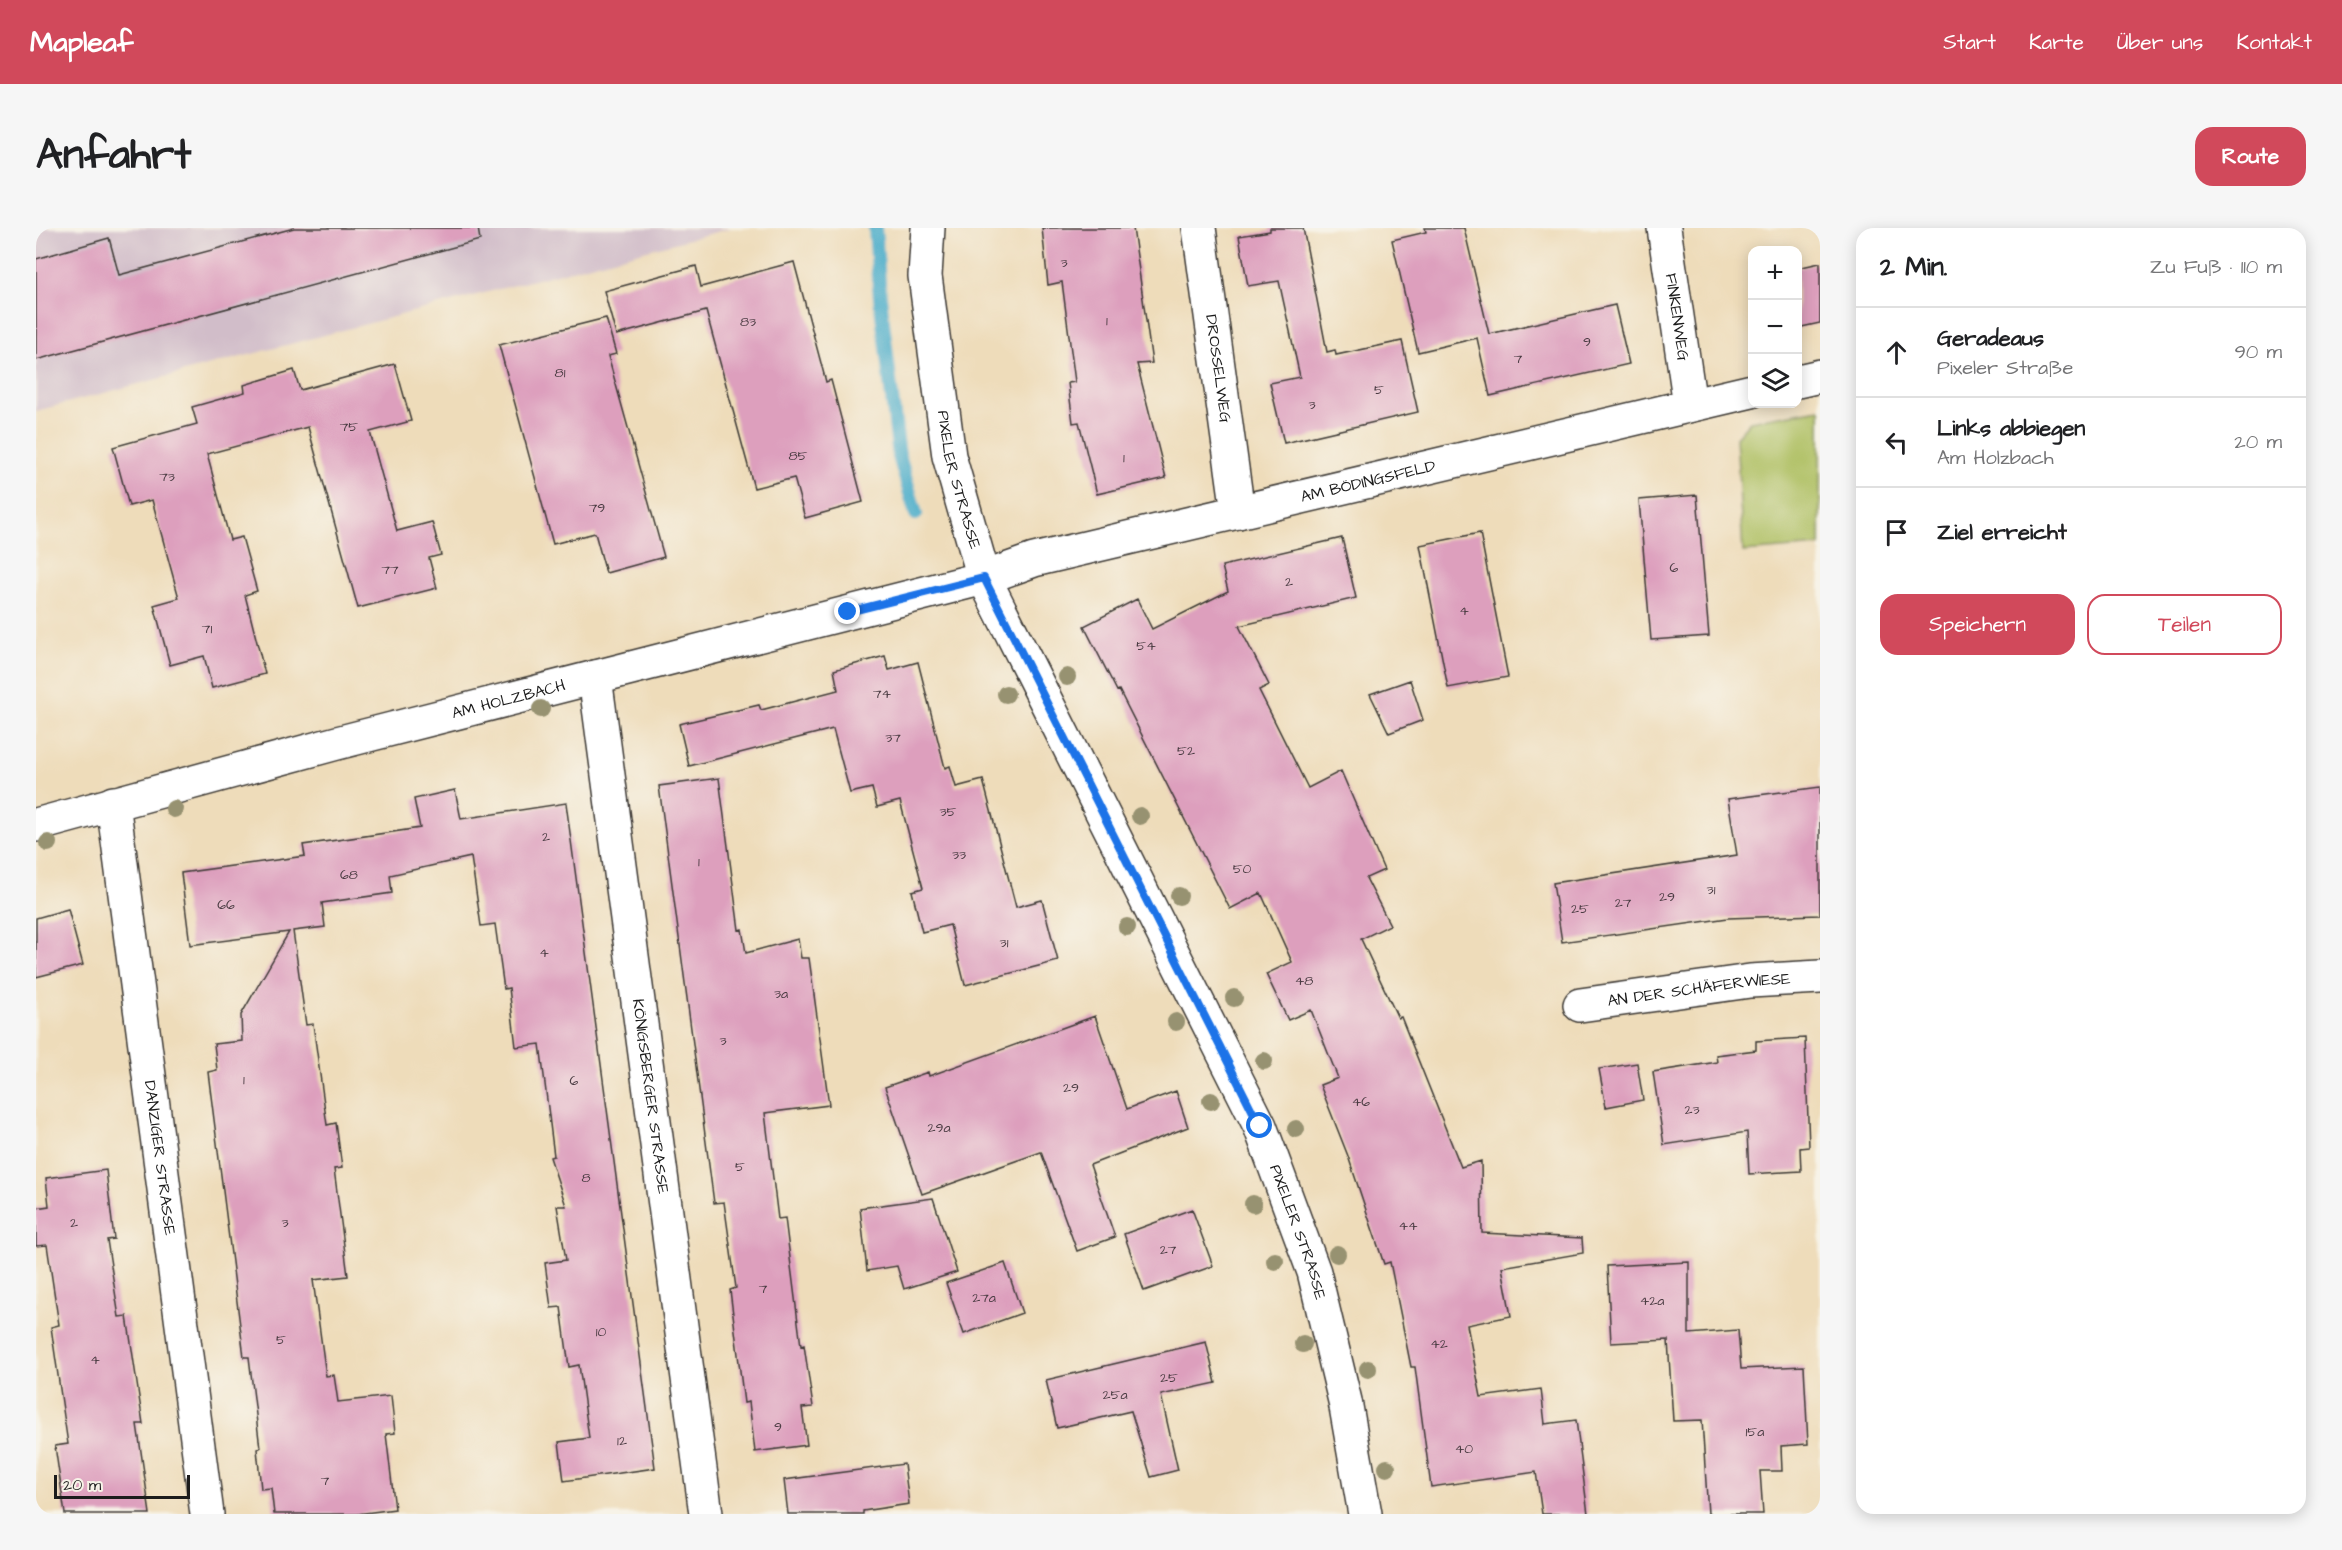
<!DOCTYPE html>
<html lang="de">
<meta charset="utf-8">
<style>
:root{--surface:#fff;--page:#f6f6f6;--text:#202124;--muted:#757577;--line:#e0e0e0;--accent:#d1495b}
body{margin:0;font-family:"Architects Daughter",sans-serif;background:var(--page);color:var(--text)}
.controls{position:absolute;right:18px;top:18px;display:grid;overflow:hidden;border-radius:12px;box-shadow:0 3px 15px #0003}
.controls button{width:54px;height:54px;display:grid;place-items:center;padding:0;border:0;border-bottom:2px solid var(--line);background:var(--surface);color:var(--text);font:30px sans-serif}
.scale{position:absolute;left:18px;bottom:15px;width:136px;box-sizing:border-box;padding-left:6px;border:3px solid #1c1c1c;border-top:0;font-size:16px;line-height:21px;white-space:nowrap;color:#1c1c1c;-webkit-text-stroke:4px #f7f3e8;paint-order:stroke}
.stop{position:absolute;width:18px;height:18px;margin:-14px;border:4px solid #1a73e8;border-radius:50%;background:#fff}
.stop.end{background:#1a73e8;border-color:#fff;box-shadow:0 2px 6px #0008}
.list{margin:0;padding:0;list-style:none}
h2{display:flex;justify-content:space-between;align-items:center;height:78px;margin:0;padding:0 24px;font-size:26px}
h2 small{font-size:20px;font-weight:400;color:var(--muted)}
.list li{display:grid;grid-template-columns:39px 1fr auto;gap:18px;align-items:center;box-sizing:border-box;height:90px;padding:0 24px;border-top:2px solid var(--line)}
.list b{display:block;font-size:22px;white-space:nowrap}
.list p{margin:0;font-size:20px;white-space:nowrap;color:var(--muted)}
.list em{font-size:20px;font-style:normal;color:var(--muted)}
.actions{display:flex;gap:12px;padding:18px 24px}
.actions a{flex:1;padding:14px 0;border:2px solid var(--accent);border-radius:18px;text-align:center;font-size:21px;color:var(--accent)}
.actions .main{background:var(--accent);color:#fff}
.icon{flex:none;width:33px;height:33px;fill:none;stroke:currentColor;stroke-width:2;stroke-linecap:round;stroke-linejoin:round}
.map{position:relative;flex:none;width:1784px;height:1286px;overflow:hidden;border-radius:18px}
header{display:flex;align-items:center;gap:36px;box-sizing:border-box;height:84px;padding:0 30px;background:var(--accent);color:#fff}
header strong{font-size:28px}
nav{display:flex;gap:33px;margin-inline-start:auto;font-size:21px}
.intro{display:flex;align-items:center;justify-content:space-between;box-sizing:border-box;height:144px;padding:0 36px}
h1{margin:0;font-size:42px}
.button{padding:15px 27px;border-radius:18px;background:var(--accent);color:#fff;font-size:21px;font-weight:700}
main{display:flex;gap:36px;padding:0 36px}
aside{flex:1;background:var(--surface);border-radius:18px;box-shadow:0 3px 15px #0003}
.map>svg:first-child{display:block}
.industrial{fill:#d1bdc9}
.green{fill:#afc064;stroke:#666e40;stroke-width:1.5}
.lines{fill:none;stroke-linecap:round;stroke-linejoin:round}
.stream{stroke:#4aacc9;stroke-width:14}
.building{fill:#dd9fbd}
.minor-casing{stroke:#3c3934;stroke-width:36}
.secondary-casing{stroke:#3c3934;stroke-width:36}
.minor{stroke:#fff;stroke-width:33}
.secondary{stroke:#fff;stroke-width:33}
.tree{fill:#979271}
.route{stroke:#1a73e8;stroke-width:8}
.labels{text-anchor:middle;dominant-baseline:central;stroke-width:4.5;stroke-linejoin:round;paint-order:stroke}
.number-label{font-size:14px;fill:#4c3d44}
.street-label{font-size:16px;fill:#1c1c1c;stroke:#f7f3e8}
</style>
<header>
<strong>Mapleaf</strong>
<nav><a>Start</a><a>Karte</a><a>Über uns</a><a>Kontakt</a></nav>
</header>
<div class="intro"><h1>Anfahrt</h1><a class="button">Route</a></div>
<main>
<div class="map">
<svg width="1784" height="1286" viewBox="0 0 1784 1286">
<rect width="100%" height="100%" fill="#f7f3e8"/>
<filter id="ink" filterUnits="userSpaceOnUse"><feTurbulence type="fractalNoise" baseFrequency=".0167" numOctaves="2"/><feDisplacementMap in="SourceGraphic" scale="12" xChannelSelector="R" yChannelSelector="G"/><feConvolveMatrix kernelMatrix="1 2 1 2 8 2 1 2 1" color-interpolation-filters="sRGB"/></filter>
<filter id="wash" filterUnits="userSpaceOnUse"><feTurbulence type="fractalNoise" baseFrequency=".008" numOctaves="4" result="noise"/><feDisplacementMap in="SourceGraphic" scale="24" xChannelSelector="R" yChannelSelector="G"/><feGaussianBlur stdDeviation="1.35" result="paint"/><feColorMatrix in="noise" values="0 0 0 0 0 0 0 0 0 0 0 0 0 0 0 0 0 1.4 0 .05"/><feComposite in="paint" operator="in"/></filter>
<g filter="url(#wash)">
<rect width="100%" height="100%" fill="#eedcba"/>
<path class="industrial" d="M 0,0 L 695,0 L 0,183 Z"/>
<path class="green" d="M 1784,181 L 1784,318 L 1707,324 L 1700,209 L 1714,193 Z"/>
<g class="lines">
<path class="stream" d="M 839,0 L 844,69 L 863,228 L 880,286"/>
</g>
<g id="blocks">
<path class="building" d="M 258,0 L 442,0 L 444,12 L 0,132 L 0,31 L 73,10 L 83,47 Z
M 1006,0 L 1097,0 L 1116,135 L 1101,136 L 1130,250 L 1061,266 L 1043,194 L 1037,195 L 1032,155 L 1039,154 L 1026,54 L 1012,57 Z
M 1234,0 L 1267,0 L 1291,124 L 1299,122 L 1300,127 L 1366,113 L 1382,184 L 1248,215 L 1234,155 L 1264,149 L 1243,53 L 1212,58 L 1203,8 L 1234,3 Z
M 1389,0 L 1428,0 L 1453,106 L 1579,77 L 1593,136 L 1454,168 L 1441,110 L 1382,124 L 1356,12 L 1390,4 Z
M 758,34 L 790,154 L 795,152 L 827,274 L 769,290 L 758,250 L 718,260 L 670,83 L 580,107 L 568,63 L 660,38 L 665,59 Z
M 1784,35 L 1784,95 L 1761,100 L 1761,40 Z
M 570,90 L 580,126 L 572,128 L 628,329 L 570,345 L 559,305 L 517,316 L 463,117 Z
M 359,136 L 375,193 L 334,204 L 361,303 L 396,294 L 405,327 L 393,330 L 401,360 L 322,380 L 272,199 L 171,226 L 194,312 L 206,309 L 221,363 L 209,367 L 229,446 L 176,460 L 168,428 L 134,437 L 118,377 L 143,370 L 116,272 L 93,278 L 77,219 L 161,196 L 156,179 L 209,164 L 208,157 L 258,142 L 264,162 Z
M 1661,267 L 1673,408 L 1615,412 L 1603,272 Z
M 1444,305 L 1472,449 L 1412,460 L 1384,317 Z
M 1306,310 L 1320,370 L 1203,398 L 1233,457 L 1223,462 L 1272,560 L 1305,543 L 1348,642 L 1330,650 L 1354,697 L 1325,711 L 1362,790 L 1365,789 L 1425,939 L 1445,933 L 1446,1005 L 1546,1010 L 1547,1025 L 1466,1039 L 1475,1088 L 1431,1097 L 1445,1169 L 1505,1161 L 1509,1196 L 1540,1192 L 1552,1286 L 1506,1286 L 1500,1244 L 1395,1259 L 1379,1139 L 1375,1139 L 1354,1034 L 1348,1036 L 1312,928 L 1284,857 L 1302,850 L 1275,782 L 1252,792 L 1230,746 L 1256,734 L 1225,665 L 1194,681 L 1083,462 L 1081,463 L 1048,398 L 1101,371 L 1116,401 L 1192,363 L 1186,338 Z
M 849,428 L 853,442 L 882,434 L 909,540 L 914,538 L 920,559 L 947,552 L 980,679 L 1006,672 L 1022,733 L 929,757 L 914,697 L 886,704 L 876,663 L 887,660 L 864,573 L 841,579 L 836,560 L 814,565 L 797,501 L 653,538 L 643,496 L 723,477 L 725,482 L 802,462 L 798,442 Z
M 1374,452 L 1387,492 L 1353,505 L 1334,466 Z
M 683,550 L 703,702 L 706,701 L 710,725 L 762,711 L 765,730 L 773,730 L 793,877 L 729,885 L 742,991 L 749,990 L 765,1118 L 768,1117 L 777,1179 L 766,1180 L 771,1217 L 719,1224 L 713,1174 L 708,1175 L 694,1062 L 700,1060 L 688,974 L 678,975 L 623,558 Z
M 1784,559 L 1784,687 L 1692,690 L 1526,714 L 1517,655 L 1701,627 L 1692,571 Z
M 419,562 L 425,591 L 530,575 L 619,1240 L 528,1253 L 523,1214 L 553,1210 L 543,1137 L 533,1139 L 525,1079 L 515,1080 L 509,1035 L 530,1032 L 521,978 L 530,978 L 514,929 L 518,928 L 504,816 L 480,819 L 473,760 L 468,761 L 459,696 L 445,698 L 435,629 L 354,647 L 356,665 L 286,675 L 289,699 L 257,703 L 270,797 L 277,796 L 291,897 L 300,895 L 306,940 L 298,941 L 312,1048 L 277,1052 L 290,1148 L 298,1147 L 302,1174 L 355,1168 L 359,1205 L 350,1206 L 359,1281 L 321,1286 L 238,1286 L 235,1260 L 225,1261 L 221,1221 L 224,1220 L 213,1129 L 208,1129 L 172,844 L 181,842 L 178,816 L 206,813 L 205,787 L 253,704 L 154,717 L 145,645 L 269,628 L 267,617 L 384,600 L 378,571 Z
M 32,681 L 47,737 L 0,749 L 0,690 Z
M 1059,788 L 1091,881 L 1140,863 L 1152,899 L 1054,937 L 1079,1009 L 1041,1023 L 1005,924 L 886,966 L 849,859 L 892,844 L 893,848 Z
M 1769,810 L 1773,919 L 1764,920 L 1765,943 L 1713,946 L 1711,904 L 1628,917 L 1617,844 L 1681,834 L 1680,827 L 1720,822 L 1720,813 Z
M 1601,835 L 1607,872 L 1570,879 L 1563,841 Z
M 70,942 L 78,1011 L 71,1012 L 83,1089 L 91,1088 L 107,1196 L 101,1196 L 114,1286 L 29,1286 L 19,1218 L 32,1216 L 15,1099 L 23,1097 L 11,1017 L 0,1018 L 0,980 L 13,978 L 10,950 Z
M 897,970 L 921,1044 L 868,1061 L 861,1038 L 831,1043 L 824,980 Z
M 1156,981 L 1177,1038 L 1108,1063 L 1088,1006 Z
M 1653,1034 L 1653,1106 L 1702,1102 L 1705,1141 L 1768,1138 L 1772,1216 L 1745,1218 L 1746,1243 L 1724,1243 L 1727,1286 L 1672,1286 L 1666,1192 L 1637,1193 L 1632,1112 L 1575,1115 L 1571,1038 Z
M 969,1035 L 986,1085 L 928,1106 L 910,1055 Z
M 1170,1114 L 1180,1155 L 1125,1167 L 1142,1242 L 1115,1249 L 1095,1183 L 1021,1200 L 1010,1152 Z
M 868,1236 L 873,1276 L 827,1283 L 827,1286 L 752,1286 L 748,1252 Z"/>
</g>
</g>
<g filter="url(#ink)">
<use href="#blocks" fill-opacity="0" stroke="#3c3934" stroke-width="1.5"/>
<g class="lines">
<defs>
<g id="minor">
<path id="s1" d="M 1163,0 L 1202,284"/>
<path id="s2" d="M 1628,0 L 1654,177"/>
<path d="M 1762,153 L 1784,148"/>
<path id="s3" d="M 559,449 L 670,1286"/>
<path id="s4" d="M 77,575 L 171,1286"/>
<path id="s5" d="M 0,597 L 301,515 L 948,350 L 998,332 L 1716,163"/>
<path id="s6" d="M 1544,777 L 1714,753 L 1784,749"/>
</g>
<g id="secondary">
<path id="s7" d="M 892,0 L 889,48 L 913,228 L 948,350 L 1224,898 L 1278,1044 L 1309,1173 L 1329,1286"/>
</g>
</defs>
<use href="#minor" class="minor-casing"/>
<use href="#secondary" class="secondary-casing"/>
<use href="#minor" class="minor"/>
<use href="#secondary" class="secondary"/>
</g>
<g class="tree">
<circle cx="1031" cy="449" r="9"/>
<circle cx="970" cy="466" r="9"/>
<circle cx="505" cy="481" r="9"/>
<circle cx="138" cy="581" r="9"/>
<circle cx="1104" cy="588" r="9"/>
<circle cx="12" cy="615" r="9"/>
<circle cx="1143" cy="668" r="9"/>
<circle cx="1091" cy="699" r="9"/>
<circle cx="1198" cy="770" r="9"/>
<circle cx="1140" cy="794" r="9"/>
<circle cx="1228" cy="833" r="9"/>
<circle cx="1175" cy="873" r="9"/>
<circle cx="1260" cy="901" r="9"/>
<circle cx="1217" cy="976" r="9"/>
<circle cx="1301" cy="1026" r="9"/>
<circle cx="1239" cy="1033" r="9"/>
<circle cx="1267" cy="1116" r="9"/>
<circle cx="1332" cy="1141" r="9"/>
<circle cx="1351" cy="1240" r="9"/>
</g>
</g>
<g class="lines" filter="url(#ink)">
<path class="route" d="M 812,384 L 948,350 L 1224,898"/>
</g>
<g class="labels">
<g class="number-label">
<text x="1028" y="35">3</text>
<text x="1071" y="93">1</text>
<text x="712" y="94">83</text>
<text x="1551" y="114">9</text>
<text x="1482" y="131">7</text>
<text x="524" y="145">81</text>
<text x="1343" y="162">5</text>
<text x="1276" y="177">3</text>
<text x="313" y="199">75</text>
<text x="762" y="228">85</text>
<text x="1088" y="230">1</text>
<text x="131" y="249">73</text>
<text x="561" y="280">79</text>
<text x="1638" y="340">6</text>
<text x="354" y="342">77</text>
<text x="1253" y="354">2</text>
<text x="1428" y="383">4</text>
<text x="171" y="401">71</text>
<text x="1110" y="418">54</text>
<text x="846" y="466">74</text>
<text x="857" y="510">37</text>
<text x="1150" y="523">52</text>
<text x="912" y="584">35</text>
<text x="510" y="609">2</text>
<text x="923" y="627">33</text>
<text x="663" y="634">1</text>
<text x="1206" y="641">50</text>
<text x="313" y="647">68</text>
<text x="1675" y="662">31</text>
<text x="1631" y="669">29</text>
<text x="1587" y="675">27</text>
<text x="190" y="677">66</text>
<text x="1544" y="681">25</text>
<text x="968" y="715">31</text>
<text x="508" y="725">4</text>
<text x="1268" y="753">48</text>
<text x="745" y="766">3a</text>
<text x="687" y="813">3</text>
<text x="208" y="852">1</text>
<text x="538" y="853">6</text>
<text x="1035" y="860">29</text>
<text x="1325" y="874">46</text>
<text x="1656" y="882">23</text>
<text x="903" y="900">29a</text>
<text x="704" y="939">5</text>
<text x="550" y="950">8</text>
<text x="38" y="995">2</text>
<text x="249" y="995">3</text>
<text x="1372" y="998">44</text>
<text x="1132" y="1022">27</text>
<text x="727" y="1061">7</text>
<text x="948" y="1070">27a</text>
<text x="1616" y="1073">42a</text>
<text x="565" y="1104">10</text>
<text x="245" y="1112">5</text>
<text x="1403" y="1116">42</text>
<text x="59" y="1132">4</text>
<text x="1133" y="1150">25</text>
<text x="1079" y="1167">25a</text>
<text x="742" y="1199">9</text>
<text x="1719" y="1204">15a</text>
<text x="586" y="1213">12</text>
<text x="1428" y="1221">40</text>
<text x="289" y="1253">7</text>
</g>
<g class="street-label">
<text stroke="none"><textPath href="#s2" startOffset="90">FINKENWEG</textPath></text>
<text stroke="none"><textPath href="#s1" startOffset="142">DROSSELWEG</textPath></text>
<text stroke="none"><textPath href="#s7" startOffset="255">PIXELER STRASSE</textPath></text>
<text stroke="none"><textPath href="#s5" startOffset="1376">AM BÖDINGSFELD</textPath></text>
<text stroke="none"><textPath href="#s5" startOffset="489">AM HOLZBACH</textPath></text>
<text stroke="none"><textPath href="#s6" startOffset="120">AN DER SCHÄFERWIESE</textPath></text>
<text stroke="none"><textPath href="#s3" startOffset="423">KÖNIGSBERGER STRASSE</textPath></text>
<text stroke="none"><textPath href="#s4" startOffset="358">DANZIGER STRASSE</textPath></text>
<text stroke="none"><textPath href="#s7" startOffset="1083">PIXELER STRASSE</textPath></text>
</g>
</g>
</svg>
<div class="controls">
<button>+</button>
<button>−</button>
<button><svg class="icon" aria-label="layers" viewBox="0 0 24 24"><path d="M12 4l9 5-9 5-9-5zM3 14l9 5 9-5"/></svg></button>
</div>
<div class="scale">20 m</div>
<div class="stop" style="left:1224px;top:898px"></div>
<div class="stop end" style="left:812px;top:384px"></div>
</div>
<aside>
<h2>2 Min.<small>Zu Fuß · 110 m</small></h2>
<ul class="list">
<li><svg class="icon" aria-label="ahead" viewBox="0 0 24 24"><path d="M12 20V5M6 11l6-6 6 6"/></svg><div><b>Geradeaus</b><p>Pixeler Straße</p></div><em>90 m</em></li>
<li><svg class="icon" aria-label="left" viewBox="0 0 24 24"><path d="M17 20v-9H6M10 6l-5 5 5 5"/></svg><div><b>Links abbiegen</b><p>Am Holzbach</p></div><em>20 m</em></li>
<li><svg class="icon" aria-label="arrive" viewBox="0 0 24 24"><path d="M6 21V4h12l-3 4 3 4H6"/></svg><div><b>Ziel erreicht</b></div></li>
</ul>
<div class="actions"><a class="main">Speichern</a><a>Teilen</a></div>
</aside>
</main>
